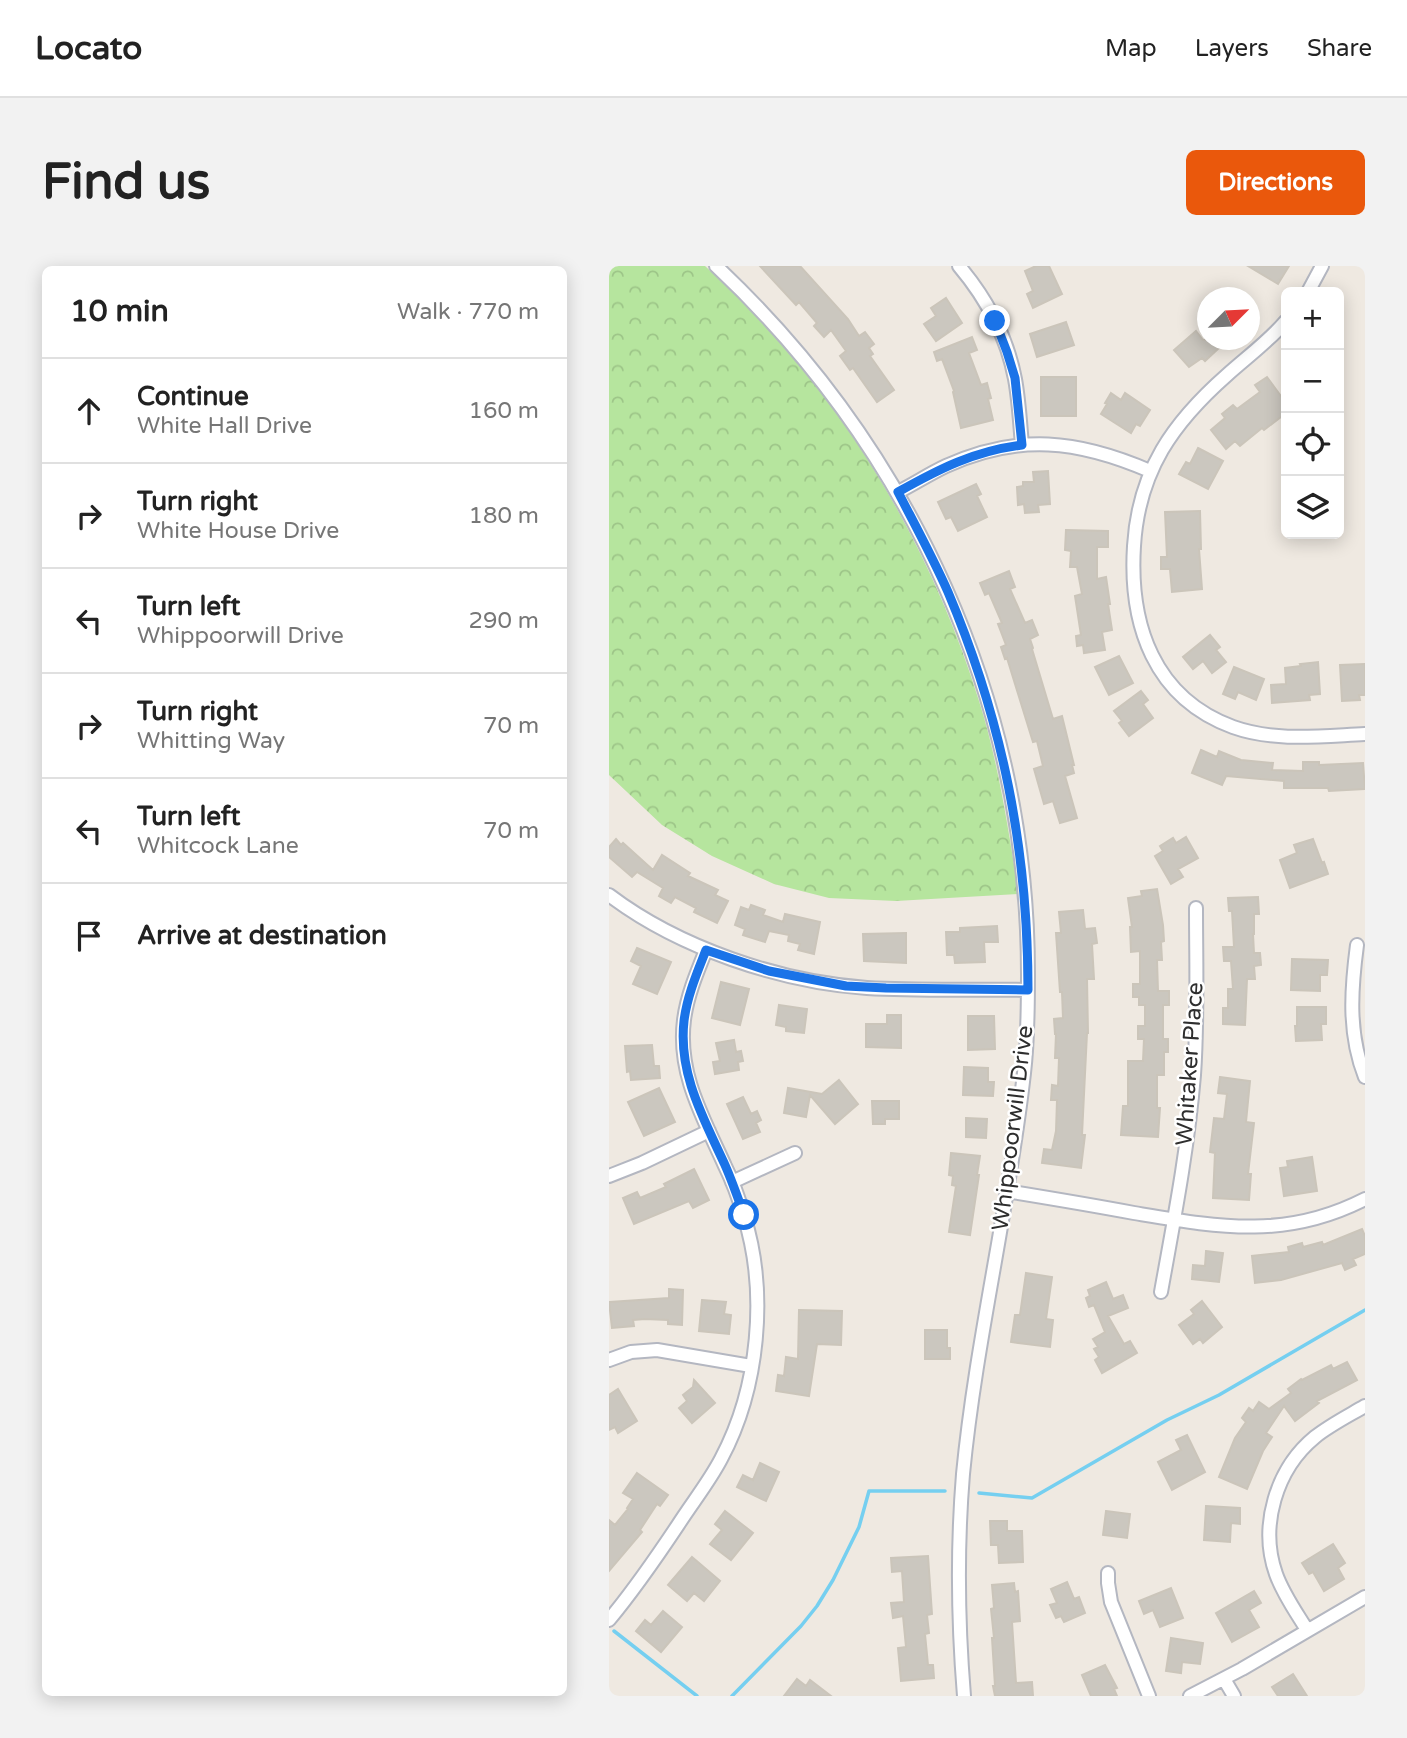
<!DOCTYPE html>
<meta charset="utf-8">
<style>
:root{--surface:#fff;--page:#f2f2f2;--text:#222;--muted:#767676;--line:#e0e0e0;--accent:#ea580c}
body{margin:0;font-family:"Varela Round",sans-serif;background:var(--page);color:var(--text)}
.controls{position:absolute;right:21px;top:21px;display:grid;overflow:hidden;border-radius:10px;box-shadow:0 4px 18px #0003}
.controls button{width:63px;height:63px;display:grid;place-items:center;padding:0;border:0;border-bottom:2px solid var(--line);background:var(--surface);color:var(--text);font:35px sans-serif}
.compass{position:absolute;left:588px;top:21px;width:63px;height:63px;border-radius:50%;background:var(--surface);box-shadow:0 4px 18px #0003;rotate:66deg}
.stop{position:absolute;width:21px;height:21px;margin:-16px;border:5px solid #1a73e8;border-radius:50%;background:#fff}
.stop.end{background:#1a73e8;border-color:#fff;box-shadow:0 2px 7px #0008}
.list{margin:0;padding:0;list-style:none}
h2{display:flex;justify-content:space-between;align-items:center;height:91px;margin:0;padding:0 28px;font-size:30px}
h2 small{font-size:23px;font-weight:400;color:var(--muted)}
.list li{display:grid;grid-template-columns:46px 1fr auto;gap:21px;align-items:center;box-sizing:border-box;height:105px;padding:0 28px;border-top:2px solid var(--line)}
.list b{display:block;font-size:26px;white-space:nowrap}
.list p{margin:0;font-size:23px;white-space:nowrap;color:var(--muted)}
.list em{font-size:23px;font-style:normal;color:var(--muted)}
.icon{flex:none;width:38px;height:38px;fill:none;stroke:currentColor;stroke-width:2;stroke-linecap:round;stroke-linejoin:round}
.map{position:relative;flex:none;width:756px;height:1430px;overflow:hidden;border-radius:10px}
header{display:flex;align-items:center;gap:42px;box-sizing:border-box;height:98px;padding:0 35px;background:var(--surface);border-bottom:2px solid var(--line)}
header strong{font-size:33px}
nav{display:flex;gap:38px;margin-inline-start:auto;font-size:24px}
.intro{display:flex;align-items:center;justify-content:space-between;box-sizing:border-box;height:168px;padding:0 42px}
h1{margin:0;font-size:49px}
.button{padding:18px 32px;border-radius:10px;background:var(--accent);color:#fff;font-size:24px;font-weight:700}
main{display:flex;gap:42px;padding:0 42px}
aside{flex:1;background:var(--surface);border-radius:10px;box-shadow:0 4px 18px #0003}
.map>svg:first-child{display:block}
.forest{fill:url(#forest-crowns)}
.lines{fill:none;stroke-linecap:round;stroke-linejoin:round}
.stream{stroke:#75cff0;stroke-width:3.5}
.building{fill:#cbc7bf;stroke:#cbc5ba;stroke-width:2}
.minor-casing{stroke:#b4b7c1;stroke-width:16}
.minor{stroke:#fff;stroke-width:12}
.route{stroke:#1a73e8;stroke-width:9}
.labels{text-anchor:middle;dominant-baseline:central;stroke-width:5;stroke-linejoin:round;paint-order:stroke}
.street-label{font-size:23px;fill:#2e2e2e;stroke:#fff}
</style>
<header>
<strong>Locato</strong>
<nav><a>Map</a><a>Layers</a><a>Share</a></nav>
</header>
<div class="intro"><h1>Find us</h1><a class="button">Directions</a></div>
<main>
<aside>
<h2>10 min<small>Walk · 770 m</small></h2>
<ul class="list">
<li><svg class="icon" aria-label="ahead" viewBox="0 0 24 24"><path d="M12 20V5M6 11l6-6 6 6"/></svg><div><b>Continue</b><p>White Hall Drive</p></div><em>160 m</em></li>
<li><svg class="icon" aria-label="right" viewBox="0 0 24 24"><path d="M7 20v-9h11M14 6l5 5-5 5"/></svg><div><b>Turn right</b><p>White House Drive</p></div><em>180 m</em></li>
<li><svg class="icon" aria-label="left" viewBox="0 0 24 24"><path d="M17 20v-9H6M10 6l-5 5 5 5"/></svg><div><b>Turn left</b><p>Whippoorwill Drive</p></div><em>290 m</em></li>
<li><svg class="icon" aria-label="right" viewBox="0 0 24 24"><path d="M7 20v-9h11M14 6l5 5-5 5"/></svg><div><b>Turn right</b><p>Whitting Way</p></div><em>70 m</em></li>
<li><svg class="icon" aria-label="left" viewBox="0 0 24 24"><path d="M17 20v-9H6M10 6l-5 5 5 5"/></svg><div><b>Turn left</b><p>Whitcock Lane</p></div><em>70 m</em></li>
<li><svg class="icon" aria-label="arrive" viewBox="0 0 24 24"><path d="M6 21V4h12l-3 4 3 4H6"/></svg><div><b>Arrive at destination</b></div></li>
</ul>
</aside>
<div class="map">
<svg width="756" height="1430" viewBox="0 0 756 1430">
<defs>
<pattern id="forest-crowns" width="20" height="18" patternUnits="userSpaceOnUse" patternTransform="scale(1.75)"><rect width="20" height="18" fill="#b6e59e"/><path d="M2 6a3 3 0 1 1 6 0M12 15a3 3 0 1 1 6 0" fill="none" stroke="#9dc588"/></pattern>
</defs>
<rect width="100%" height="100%" fill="#efe9e1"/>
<path class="forest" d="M 0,0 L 96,0 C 225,116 319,270 370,435 C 390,498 399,564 410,628 L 287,635 L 220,632 L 165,618 L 103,590 L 53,559 L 0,509 Z"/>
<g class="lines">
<path class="stream" d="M 370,1227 L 423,1232 L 558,1154 L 610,1129 L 756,1044
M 5,1365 L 88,1430
M 123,1430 L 192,1360 L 208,1340 L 224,1314 L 250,1261 L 260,1225 L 336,1225"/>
</g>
<path class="building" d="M 151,0 L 191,0 L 239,53 L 250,70 L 256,66 L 265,78 L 260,82 L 264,88 L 261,90 L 285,124 L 268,136 L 244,102 L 241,104 L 231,90 L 237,85 L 222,64 L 215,71 L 205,60 L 208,57 L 190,36 L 187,39 Z
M 427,0 L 440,0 L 453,28 L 424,42 L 418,28 L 424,25 L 416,5 Z
M 639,0 L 680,0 L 669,18 Z
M 337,32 L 353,57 L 327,75 L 315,58 L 327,50 L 322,42 Z
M 457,56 L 465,79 L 428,91 L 421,68 Z
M 587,65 L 594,74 L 602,74 L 610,82 L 596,95 L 593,92 L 580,101 L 565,84 Z
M 363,71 L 368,84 L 360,87 L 372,119 L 378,117 L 382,132 L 379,133 L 384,154 L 352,162 L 344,126 L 345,125 L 333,93 L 328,95 L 325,86 Z
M 432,111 L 467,111 L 467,150 L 432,150 Z
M 658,111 L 677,137 L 677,147 L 655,164 L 653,162 L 631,180 L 626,175 L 617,183 L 602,164 L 616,152 L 613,148 L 624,139 L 628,143 L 651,126 L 646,119 Z
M 502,127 L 512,134 L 516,127 L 541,144 L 531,160 L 527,158 L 522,167 L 492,148 L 498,138 L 496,137 Z
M 589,182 L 614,195 L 599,223 L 570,208 L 577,196 L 581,198 Z
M 439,205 L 441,238 L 429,239 L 430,246 L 416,247 L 415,238 L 409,239 L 408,221 L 414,220 L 414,216 L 425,216 L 424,206 Z
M 367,218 L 372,228 L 368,230 L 378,251 L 349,265 L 342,251 L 337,253 L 329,236 Z
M 591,245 L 592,283 L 590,283 L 593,323 L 563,326 L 561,303 L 552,303 L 552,291 L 558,291 L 556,246 Z
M 457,264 L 499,265 L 499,281 L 488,281 L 488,313 L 497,311 L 501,338 L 499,338 L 503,364 L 493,366 L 496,384 L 475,387 L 474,379 L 468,380 L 467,370 L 472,369 L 466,330 L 473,328 L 468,301 L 461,301 L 462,285 L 456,284 Z
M 400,305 L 406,321 L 401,323 L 416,357 L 423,354 L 429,369 L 421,373 L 424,382 L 423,383 L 444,453 L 453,450 L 465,499 L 463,499 L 465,507 L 456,510 L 468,552 L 451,557 L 444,535 L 435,538 L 425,503 L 434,500 L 428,475 L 424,476 L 398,392 L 396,393 L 392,381 L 397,379 L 389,358 L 393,357 L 380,327 L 376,329 L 371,317 Z
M 601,369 L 611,381 L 607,384 L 617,396 L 603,407 L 594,395 L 584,403 L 574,391 Z
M 510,390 L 524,417 L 500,429 L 486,401 Z
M 709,396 L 711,428 L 700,429 L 701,434 L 663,437 L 662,419 L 677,418 L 676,402 L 692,400 L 691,398 Z
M 756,398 L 756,429 L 750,429 L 751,434 L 733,435 L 731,399 Z
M 625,401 L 655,413 L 647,434 L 629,426 L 626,433 L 614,428 Z
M 532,425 L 539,434 L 534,438 L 544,452 L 520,470 L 510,457 L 513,455 L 505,445 Z
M 592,484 L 608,491 L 610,485 L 632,494 L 664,497 L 663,504 L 694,505 L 694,496 L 710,496 L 710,499 L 754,497 L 756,523 L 720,525 L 719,522 L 675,522 L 675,515 L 617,510 L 613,519 L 583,507 Z
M 577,571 L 589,592 L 569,603 L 574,611 L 562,618 L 546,590 L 554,585 L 551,580 L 564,572 L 567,577 Z
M 7,573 L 12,579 L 14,577 L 44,604 L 53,589 L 81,607 L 79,610 L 109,624 L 106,629 L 119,635 L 108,657 L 85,646 L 87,642 L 66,631 L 62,637 L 50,630 L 54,622 L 28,606 L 23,611 L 0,591 L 0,581 Z
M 704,573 L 713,597 L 715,596 L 719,608 L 681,622 L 671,594 L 688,587 L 685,579 Z
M 548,623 L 554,659 L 555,675 L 552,676 L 553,694 L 548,694 L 549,725 L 560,725 L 560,739 L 554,739 L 554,773 L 559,773 L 559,786 L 555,786 L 555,809 L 548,809 L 548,842 L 551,842 L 549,871 L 512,869 L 514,840 L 519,840 L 519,795 L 534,795 L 535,773 L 529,773 L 529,760 L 536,760 L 536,739 L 530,739 L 530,731 L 524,731 L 524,718 L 531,718 L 531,685 L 522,686 L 521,661 L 523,661 L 519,632 L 533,630 L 532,625 Z
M 649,631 L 650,648 L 645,648 L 645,668 L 644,668 L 645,687 L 651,687 L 652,699 L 645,700 L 646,713 L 638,713 L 636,759 L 614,758 L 614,742 L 619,742 L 619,723 L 624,723 L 622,695 L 615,695 L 614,681 L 625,681 L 623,645 L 620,645 L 619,632 Z
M 142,639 L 156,644 L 154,649 L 174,656 L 176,648 L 211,656 L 205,688 L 189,684 L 191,678 L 179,675 L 180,669 L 160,665 L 156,676 L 134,669 L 136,663 L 126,659 L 132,641 L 140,644 Z
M 474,644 L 476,663 L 486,662 L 488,677 L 483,678 L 485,713 L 478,713 L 479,767 L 478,767 L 473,869 L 476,869 L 472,902 L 433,897 L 435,883 L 443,884 L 447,865 L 448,834 L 442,834 L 443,819 L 449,820 L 450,792 L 446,792 L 447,768 L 446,768 L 445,753 L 454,752 L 453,726 L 451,726 L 447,667 L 452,667 L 450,646 Z
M 388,660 L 389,676 L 375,676 L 376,696 L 346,697 L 345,689 L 338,689 L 337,666 L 351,666 L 351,662 Z
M 297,667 L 297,697 L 255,695 L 254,668 Z
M 28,682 L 62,696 L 48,728 L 24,718 L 32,700 L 22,695 Z
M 683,693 L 719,694 L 718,709 L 711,709 L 711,725 L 682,724 Z
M 112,716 L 140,723 L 131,759 L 103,752 Z
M 170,739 L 198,743 L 195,767 L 177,765 L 177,761 L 167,759 Z
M 688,741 L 717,741 L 717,758 L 712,758 L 713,774 L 687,775 L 686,760 L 688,760 Z
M 278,749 L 292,749 L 292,782 L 257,781 L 257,758 L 278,758 Z
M 359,750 L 385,750 L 386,783 L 359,784 Z
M 125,774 L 127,786 L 132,785 L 134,795 L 129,796 L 130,804 L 106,808 L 104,796 L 111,795 L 107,777 Z
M 43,779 L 45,800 L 50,800 L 51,812 L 22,814 L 21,805 L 18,806 L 16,780 Z
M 355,801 L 379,802 L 379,816 L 385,816 L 384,830 L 354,829 Z
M 611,811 L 641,815 L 637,856 L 645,857 L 639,908 L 642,908 L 640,934 L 604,932 L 606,887 L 601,886 L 605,852 L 615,853 L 618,828 L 609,827 Z
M 230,814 L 249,838 L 226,858 L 201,829 L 197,851 L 175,847 L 179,822 L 213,828 Z
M 50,822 L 66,856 L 35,870 L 19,836 Z
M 134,831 L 142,848 L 148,845 L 152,854 L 147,857 L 151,866 L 134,873 L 118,838 Z
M 263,835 L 290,835 L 290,853 L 276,853 L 276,858 L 264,858 Z
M 357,852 L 378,853 L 377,872 L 357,871 Z
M 342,887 L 371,890 L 368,909 L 370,909 L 361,969 L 340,966 L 347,920 L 343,919 L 344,910 L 340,909 Z
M 703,891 L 708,925 L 675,930 L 671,902 L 679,901 L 678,895 Z
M 85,903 L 100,934 L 84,942 L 80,935 L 25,958 L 14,932 L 28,926 L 31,932 L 57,921 L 55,918 Z
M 753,963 L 756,970 L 756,988 L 744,993 L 747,999 L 736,1004 L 733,997 L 672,1014 L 646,1017 L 643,990 L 680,986 L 679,981 L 693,977 L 694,981 L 713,976 L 714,979 Z
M 597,985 L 614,987 L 610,1016 L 583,1013 L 584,999 L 596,1000 Z
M 417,1007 L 443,1011 L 437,1053 L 444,1054 L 441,1081 L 402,1076 L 406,1049 L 411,1049 Z
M 497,1016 L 504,1033 L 514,1029 L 519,1042 L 499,1050 L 515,1078 L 521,1075 L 528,1087 L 493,1107 L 486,1094 L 490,1091 L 485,1083 L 489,1081 L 484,1073 L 496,1066 L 485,1039 L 480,1041 L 477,1032 L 481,1030 L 479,1024 Z
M 60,1023 L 74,1024 L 73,1059 L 59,1058 L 59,1054 L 36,1053 L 24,1054 L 25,1060 L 3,1062 L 0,1036 L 60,1032 Z
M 93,1034 L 117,1036 L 115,1048 L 122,1049 L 120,1068 L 90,1065 Z
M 593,1035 L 613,1061 L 594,1077 L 591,1073 L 584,1078 L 570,1059 L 585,1048 L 582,1044 Z
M 190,1044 L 233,1045 L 232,1079 L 208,1078 L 200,1130 L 167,1125 L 169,1109 L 175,1110 L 177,1091 L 189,1093 Z
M 316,1064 L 338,1064 L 338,1082 L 341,1082 L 341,1093 L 316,1093 Z
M 738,1096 L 748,1114 L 708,1135 L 710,1137 L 686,1155 L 675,1140 L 657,1167 L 663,1171 L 654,1185 L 638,1223 L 610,1211 L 626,1172 L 637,1156 L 633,1152 L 640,1142 L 644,1145 L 650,1136 L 660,1143 L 682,1127 L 679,1123 L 692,1113 L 693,1114 L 722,1099 L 724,1103 Z
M 85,1114 L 106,1137 L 83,1157 L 70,1142 L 78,1135 L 74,1129 L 84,1121 Z
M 9,1123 L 28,1155 L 9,1167 L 6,1161 L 0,1164 L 0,1129 Z
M 578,1169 L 596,1206 L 563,1224 L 549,1196 L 572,1184 L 567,1174 Z
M 151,1197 L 170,1206 L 157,1235 L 128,1221 L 134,1209 L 144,1214 Z
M 28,1207 L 59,1229 L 51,1240 L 48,1238 L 31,1264 L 33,1266 L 0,1305 L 0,1254 L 6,1259 L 19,1243 L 18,1242 L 24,1233 L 14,1227 Z
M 597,1240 L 631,1242 L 631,1258 L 622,1257 L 621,1276 L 595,1274 Z
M 116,1245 L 144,1267 L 122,1294 L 101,1278 L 113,1264 L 106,1258 Z
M 497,1245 L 521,1248 L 518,1272 L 494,1269 Z
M 381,1255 L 398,1255 L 398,1265 L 413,1265 L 414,1296 L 390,1297 L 389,1279 L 382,1279 Z
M 724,1278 L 736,1297 L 729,1302 L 735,1313 L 715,1325 L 704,1306 L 700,1308 L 693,1297 Z
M 319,1290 L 323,1348 L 318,1349 L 320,1367 L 316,1368 L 319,1399 L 324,1399 L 325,1412 L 292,1415 L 289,1382 L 297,1381 L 294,1350 L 284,1352 L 282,1337 L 295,1336 L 293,1305 L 283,1306 L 282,1292 Z
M 83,1291 L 111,1315 L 95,1335 L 85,1327 L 78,1335 L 59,1319 Z
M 458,1316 L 465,1333 L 470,1331 L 476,1347 L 455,1356 L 452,1350 L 447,1352 L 441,1339 L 448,1337 L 442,1323 Z
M 405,1317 L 406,1326 L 409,1325 L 411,1355 L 403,1356 L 407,1417 L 423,1416 L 424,1430 L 386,1430 L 384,1420 L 386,1420 L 383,1372 L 385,1372 L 382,1343 L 385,1342 L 383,1319 Z
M 562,1322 L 574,1352 L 551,1361 L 544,1344 L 535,1348 L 530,1335 Z
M 645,1325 L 652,1337 L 640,1344 L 650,1361 L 623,1376 L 607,1347 Z
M 54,1345 L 73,1361 L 52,1386 L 27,1365 L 36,1354 L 42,1359 Z
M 562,1372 L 594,1377 L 591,1398 L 573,1396 L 572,1407 L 557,1405 Z
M 496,1399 L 508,1422 L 505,1423 L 508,1430 L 482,1430 L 473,1409 Z
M 684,1408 L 698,1430 L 669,1430 L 663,1421 Z
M 188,1413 L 197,1420 L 201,1414 L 222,1430 L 175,1430 Z"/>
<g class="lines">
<defs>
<path id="minor" d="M 107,0 C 303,184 419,438 419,708 C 419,741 419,774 415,807 C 400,942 367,1074 354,1208 C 348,1281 349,1357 355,1430
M 350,0 C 377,32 398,71 406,113 C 410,135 411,157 413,179
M 699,26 L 713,0
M 677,55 C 660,75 638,91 618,109 C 593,131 570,155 553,184 C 535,215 527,246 525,280 C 520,359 545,432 624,461 C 666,476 712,470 756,468
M 289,226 C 305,218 320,208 337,200 C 410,167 469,174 541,205
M 0,629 C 70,682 171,716 258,722 C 312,725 366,723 419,724
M 748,679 C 742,724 739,768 756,811
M 0,910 L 33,897 L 100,865
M 123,916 L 186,887
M 397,925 C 440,932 482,939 525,947 C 609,961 676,974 756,933
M 552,1026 C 565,954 579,882 585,809 C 589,754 587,698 587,642
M 0,1094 L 22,1086 L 48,1084 L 142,1100
M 499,1307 L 499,1317 L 502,1336 L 540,1430
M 0,1354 C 25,1324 47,1292 69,1259 C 83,1237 100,1216 112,1193 C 150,1122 159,1026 135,950 C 130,933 124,916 116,900 C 95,853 68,808 75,754 C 78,730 88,706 97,684
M 698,1364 C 687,1346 674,1328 667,1308 C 650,1260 667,1203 706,1171 C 721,1159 739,1150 756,1140
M 615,1413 L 625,1430
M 581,1430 L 633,1403 L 756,1331"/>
</defs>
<use href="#minor" class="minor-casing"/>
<use href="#minor" class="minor"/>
</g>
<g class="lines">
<path class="route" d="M 135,949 C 129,932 123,915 116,899 C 95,853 69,808 75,755 C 78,730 88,707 97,684 L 160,705 L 237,720 L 277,722 L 419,724 C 419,584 394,456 339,326 C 324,292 306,259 289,226 C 330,203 365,185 413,179 L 406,112 L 398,86 L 386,55"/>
</g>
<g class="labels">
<g class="street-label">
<text transform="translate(581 798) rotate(-86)">Whitaker Place</text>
<text transform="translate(404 862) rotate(-83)">Whippoorwill Drive</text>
</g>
</g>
</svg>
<div class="controls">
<button>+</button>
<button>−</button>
<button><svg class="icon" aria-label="locate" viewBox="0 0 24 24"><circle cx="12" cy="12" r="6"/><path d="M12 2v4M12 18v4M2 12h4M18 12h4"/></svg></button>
<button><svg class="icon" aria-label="layers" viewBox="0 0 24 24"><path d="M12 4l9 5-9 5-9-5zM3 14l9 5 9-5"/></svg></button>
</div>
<svg class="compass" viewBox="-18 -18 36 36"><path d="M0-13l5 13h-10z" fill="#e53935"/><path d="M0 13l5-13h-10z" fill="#767676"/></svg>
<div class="stop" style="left:135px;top:949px"></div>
<div class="stop end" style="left:386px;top:55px"></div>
</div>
</main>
